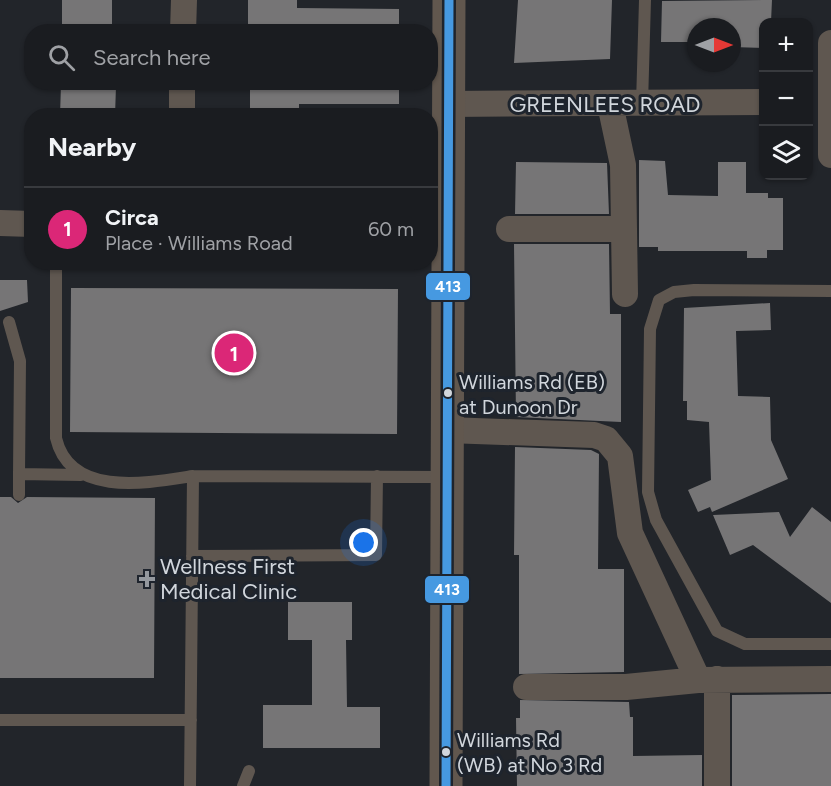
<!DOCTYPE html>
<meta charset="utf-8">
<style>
:root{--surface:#1a1c20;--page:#232529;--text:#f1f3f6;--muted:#9fa1a5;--line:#383a3e;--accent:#db2777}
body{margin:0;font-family:Figtree,sans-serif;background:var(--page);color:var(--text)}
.controls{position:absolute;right:18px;top:18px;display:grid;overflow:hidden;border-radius:12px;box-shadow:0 2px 4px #0004}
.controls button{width:54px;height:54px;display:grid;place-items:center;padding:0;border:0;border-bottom:2px solid var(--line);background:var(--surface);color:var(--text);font:30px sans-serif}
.compass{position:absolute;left:687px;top:18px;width:54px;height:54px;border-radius:50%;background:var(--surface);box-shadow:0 2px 4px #0004;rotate:90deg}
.you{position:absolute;left:364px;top:543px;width:21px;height:21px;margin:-15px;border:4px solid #fff;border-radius:50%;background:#1a73e8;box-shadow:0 0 0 9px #1a73e833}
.badge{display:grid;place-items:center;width:39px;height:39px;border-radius:50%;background:var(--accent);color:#fff;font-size:20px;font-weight:700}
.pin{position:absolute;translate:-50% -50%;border:3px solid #fff;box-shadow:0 2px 6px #0006}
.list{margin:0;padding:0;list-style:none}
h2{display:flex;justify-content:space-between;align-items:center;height:78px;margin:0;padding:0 24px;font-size:26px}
h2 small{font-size:20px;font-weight:400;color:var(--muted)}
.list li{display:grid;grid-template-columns:39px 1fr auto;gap:18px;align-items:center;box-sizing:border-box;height:84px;padding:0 24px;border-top:2px solid var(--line)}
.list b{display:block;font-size:22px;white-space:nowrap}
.list p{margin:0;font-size:20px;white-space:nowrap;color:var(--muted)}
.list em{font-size:20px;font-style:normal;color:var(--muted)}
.icon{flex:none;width:33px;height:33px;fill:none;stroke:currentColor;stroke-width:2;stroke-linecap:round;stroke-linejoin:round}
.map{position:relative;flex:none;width:831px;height:786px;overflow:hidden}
.search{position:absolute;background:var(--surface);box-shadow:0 2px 4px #0004;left:24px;top:24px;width:414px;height:66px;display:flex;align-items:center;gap:15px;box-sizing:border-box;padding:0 21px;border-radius:24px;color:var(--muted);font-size:22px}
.panel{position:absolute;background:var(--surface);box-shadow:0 2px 4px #0004;left:24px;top:108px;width:414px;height:162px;border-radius:24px}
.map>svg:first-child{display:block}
.building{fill:#767576}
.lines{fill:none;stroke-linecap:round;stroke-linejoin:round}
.lane{stroke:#5f5750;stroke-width:12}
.street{stroke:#5f5750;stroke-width:26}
.secondary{stroke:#61574e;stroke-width:33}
.bus-1-casing{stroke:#1e242d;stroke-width:14}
.bus-1{stroke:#4699e1;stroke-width:9}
.bus-dot{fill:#d1d6dc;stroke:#1e242d;stroke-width:2}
.poi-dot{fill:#94989e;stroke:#1e242d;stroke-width:2}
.labels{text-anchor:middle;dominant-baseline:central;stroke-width:6;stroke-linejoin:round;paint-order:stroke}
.bus-label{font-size:20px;fill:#d1d6dc;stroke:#1e242d;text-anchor:start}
.street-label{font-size:22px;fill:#d1d6dc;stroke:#1e242d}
.poi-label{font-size:22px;fill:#d1d6dc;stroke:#1e242d;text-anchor:start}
.line-badge{stroke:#1e242d;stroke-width:2}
.badge-label{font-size:16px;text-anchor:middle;font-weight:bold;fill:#fff}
</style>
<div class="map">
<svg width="831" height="786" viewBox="0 0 831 786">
<rect width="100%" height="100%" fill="#22252a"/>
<path class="building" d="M 62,0 L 112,0 L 112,32 L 62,32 Z
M 248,0 L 297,0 L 297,8 L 399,9 L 399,32 L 248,32 Z
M 518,0 L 612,0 L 610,59 L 514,63 Z
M 772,0 L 771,22 L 764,22 L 764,48 L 732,47 L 732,27 L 696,27 L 696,42 L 661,42 L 662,1 Z
M 250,82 L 399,82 L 399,104 L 299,104 L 299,116 L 250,116 Z
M 61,84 L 116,86 L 115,116 L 60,116 Z
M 639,160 L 665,161 L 668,195 L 718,196 L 718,162 L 746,162 L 746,193 L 768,193 L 768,198 L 783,198 L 783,250 L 767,250 L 767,258 L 747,258 L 747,251 L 658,251 L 658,247 L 639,247 Z
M 516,162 L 607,163 L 609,214 L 515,214 Z
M 514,244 L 609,244 L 610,314 L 621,314 L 621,422 L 516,417 Z
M 0,280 L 27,280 L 28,302 L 0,311 Z
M 71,288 L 398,289 L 397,434 L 70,432 Z
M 770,303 L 771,330 L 736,331 L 738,396 L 770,397 L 771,440 L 788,479 L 712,512 L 710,507 L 698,512 L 688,490 L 711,480 L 709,422 L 687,420 L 687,401 L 683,401 L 684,308 Z
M 515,447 L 591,450 L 599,454 L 598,569 L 624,569 L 624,672 L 519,674 L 519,555 L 514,555 Z
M 0,497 L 11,497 L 18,503 L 27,497 L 155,498 L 154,678 L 0,678 Z
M 812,507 L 831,522 L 831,603 L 753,545 L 730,555 L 713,515 L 779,512 L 790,537 Z
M 288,602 L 352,602 L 352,640 L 346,640 L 347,707 L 380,707 L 380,748 L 263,748 L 263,705 L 312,705 L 312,640 L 288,640 Z
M 831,694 L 831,786 L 732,786 L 732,695 Z
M 520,700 L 629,702 L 630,717 L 633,717 L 633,756 L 702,755 L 702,786 L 517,786 L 516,718 L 520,718 Z"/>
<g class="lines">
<path class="lane" d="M 642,104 L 645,0
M 56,262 L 56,438 C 70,498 148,483 193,476 L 446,477
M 831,291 L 694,290 L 674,292 L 659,300 L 650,329 L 648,492 L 656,520 L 717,631 L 745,644 L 831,644
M 9,322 L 20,361 L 19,474 L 81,475
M 19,495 L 19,474
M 192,556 L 376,555 L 377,476
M 0,720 L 191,720
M 190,786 L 193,476
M 243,786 L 249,771"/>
<path class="street" d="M 183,32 L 184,0
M 831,43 L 831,155
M 447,104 L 764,102
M 610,104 L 623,165 L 625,294
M 182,116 L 182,82
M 0,223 L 32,224
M 509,229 L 624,229
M 447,430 L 594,435 L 606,439 L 620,456 L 630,533 L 698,680
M 526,687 L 626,687 L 698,680 L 831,679
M 717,786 L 717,679"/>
<path class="secondary" d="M 446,786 L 449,0"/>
<defs>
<path id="bus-1" d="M 446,786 L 449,0"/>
</defs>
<use href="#bus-1" class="bus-1-casing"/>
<use href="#bus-1" class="bus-1"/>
</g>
<g class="bus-dot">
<circle cx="448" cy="393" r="5"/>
<circle cx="446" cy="752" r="5"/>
</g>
<path class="poi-dot" d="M144 570h6v6h6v6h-6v6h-6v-6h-6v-6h6z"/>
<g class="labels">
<g class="bus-label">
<text x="459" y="382">Williams Rd (EB)<tspan x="459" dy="25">at Dunoon Dr</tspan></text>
<text x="457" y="740">Williams Rd<tspan x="457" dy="25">(WB) at No 3 Rd</tspan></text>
</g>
<g class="street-label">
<text x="605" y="104">GREENLEES ROAD</text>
</g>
<g class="poi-label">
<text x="160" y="566">Wellness First<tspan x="160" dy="25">Medical Clinic</tspan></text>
</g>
</g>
<g class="line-badge">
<rect x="425" y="272" width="46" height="29" rx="6" fill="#4699e1"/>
<rect x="424" y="575" width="46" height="29" rx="6" fill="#4699e1"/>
</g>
<g class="badge-label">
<text x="448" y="292">413</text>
<text x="447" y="595">413</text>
</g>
</svg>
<div class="controls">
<button>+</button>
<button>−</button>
<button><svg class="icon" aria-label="layers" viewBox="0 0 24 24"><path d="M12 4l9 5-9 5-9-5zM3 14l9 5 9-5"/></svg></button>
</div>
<svg class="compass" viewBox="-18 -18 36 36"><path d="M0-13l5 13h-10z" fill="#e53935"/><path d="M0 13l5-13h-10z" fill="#9fa1a5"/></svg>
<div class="you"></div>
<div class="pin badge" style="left:234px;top:353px">1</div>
<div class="search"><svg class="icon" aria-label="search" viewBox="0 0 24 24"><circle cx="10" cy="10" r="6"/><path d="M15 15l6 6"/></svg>Search here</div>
<section class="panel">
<h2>Nearby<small></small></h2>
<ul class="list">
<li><span class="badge">1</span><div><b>Circa</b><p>Place · Williams Road</p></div><em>60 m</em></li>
</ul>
</section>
</div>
